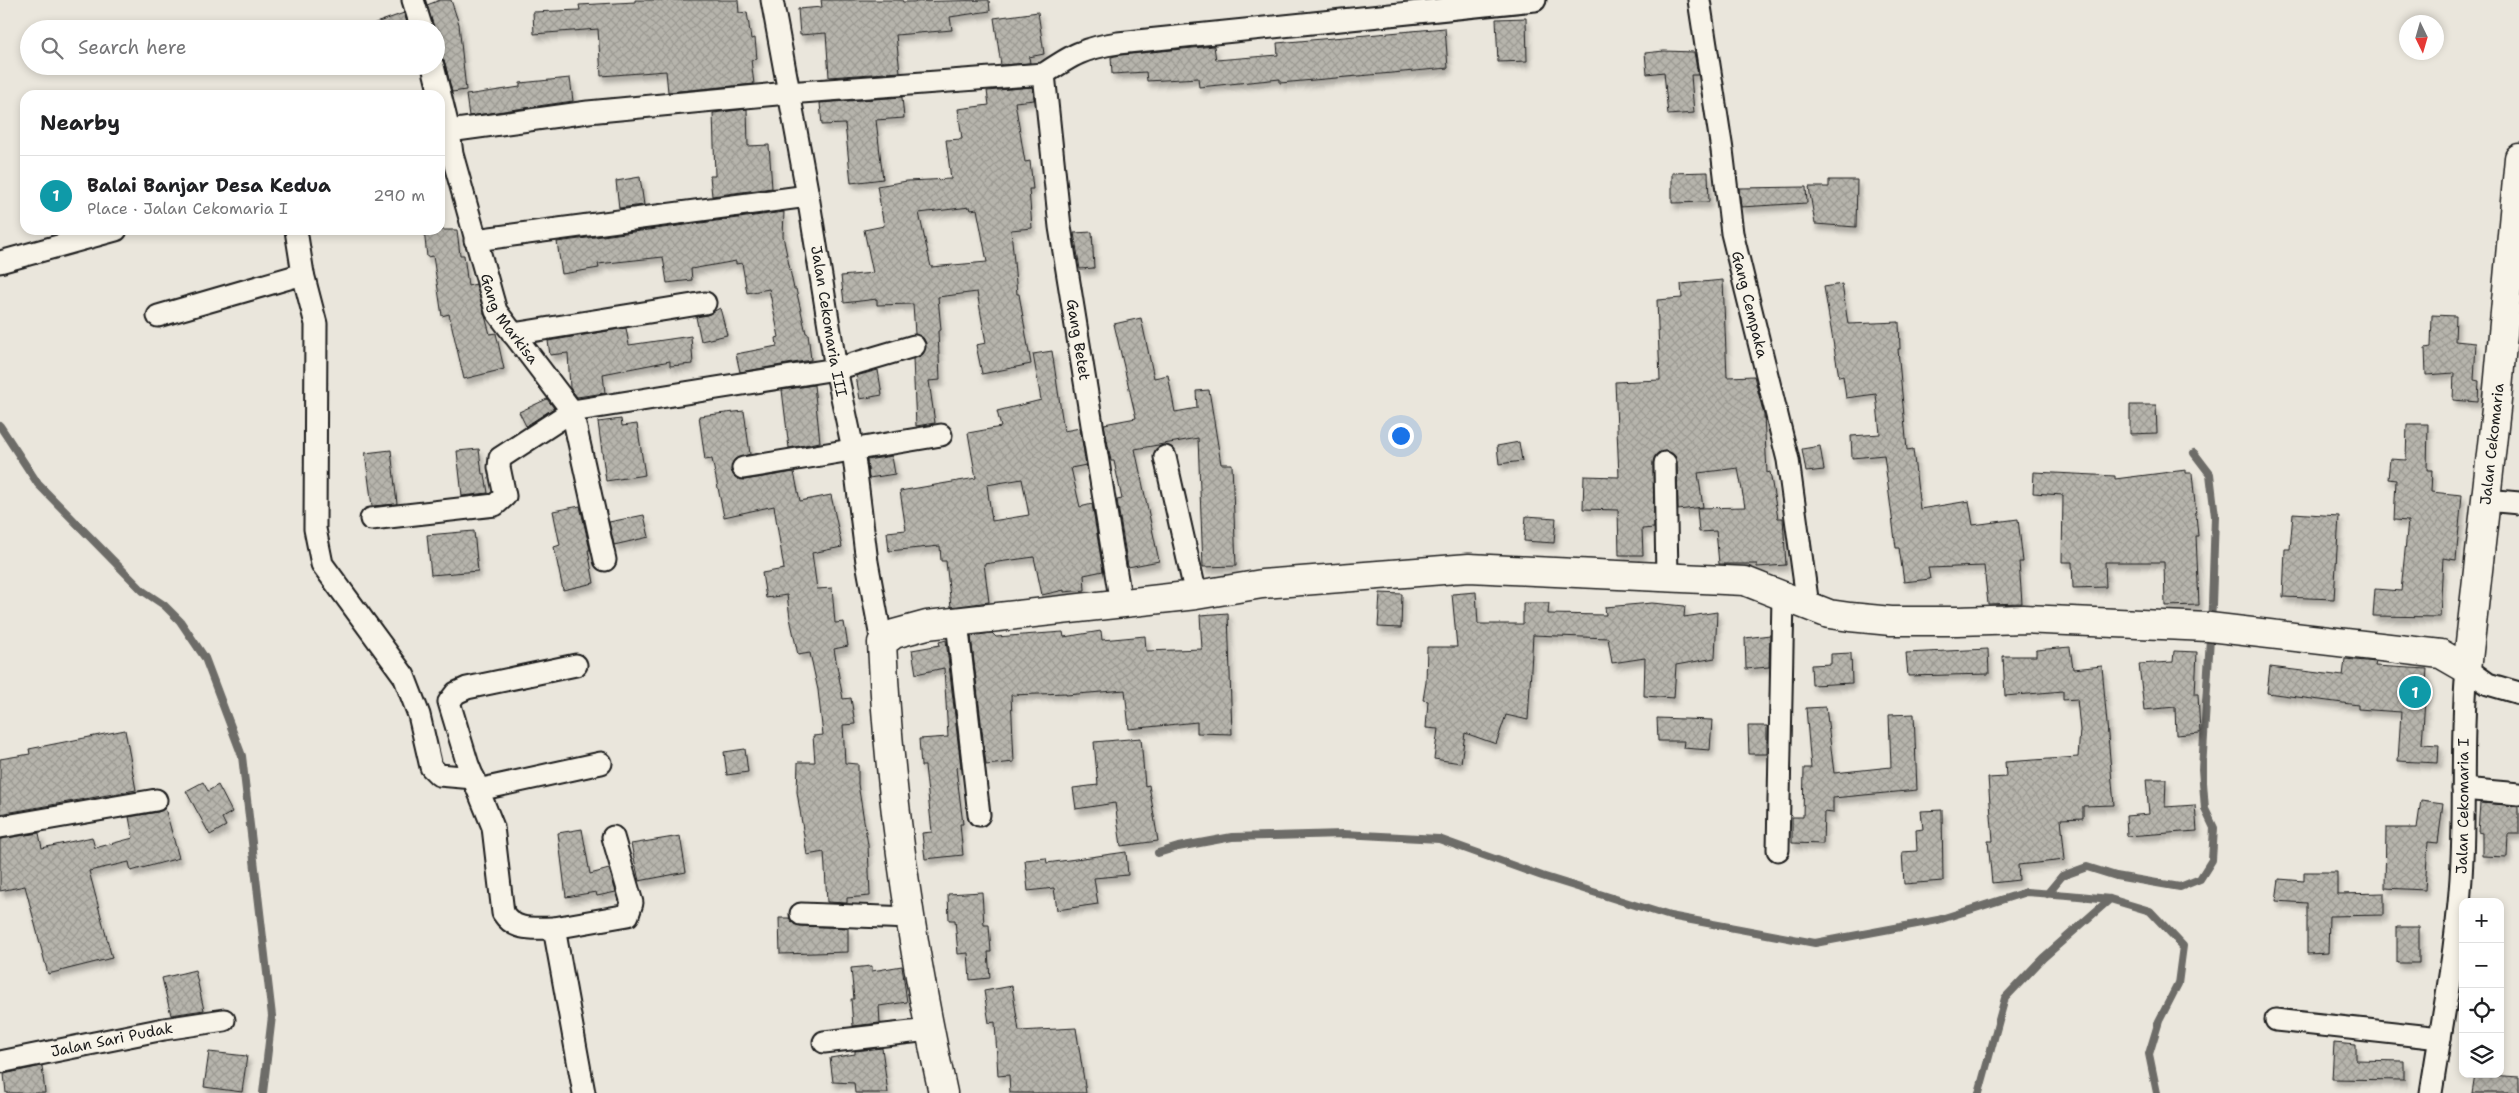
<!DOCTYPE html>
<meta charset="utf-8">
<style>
:root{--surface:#fff;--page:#f2f2f2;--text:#202124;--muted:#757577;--line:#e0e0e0;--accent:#d1495b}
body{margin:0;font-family:"Shantell Sans",sans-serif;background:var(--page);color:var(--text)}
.controls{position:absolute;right:15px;bottom:15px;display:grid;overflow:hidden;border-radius:10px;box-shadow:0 2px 8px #0003}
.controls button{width:45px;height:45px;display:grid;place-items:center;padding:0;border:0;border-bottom:1px solid var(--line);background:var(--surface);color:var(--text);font:25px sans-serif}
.compass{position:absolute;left:2399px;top:15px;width:45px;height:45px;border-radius:50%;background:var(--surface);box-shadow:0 2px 8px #0003;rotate:175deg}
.you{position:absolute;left:1400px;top:435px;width:18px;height:18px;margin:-12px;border:4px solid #fff;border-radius:50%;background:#1a73e8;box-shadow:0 0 0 8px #1a73e833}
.badge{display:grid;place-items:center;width:32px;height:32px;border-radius:50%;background:var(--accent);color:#fff;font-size:16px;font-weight:700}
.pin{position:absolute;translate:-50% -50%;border:2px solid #fff;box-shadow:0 1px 5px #0006}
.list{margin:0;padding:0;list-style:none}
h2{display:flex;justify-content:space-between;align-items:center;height:65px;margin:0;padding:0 20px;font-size:21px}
h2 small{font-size:16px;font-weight:400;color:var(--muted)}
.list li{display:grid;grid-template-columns:32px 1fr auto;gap:15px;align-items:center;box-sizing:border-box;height:80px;padding:0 20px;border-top:1px solid var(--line)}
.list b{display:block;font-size:19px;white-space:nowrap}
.list p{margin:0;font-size:16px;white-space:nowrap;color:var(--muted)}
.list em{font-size:16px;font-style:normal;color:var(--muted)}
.icon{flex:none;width:28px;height:28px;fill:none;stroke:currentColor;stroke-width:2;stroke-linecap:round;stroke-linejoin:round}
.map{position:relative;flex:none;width:2519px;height:1093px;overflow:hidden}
.search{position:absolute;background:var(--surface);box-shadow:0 2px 8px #0003;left:20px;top:20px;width:425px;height:55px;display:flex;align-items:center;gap:12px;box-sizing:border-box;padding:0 18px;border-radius:28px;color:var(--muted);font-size:19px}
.panel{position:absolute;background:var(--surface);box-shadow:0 2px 8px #0003;left:20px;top:90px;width:425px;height:145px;border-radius:15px}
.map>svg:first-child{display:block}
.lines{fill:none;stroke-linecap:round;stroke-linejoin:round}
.stream{stroke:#6d6c68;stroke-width:8}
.building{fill:url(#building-cross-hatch);stroke:#1c1c1c;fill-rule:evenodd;filter:url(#shadow)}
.street-casing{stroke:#1c1c1c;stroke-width:25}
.secondary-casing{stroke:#1c1c1c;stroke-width:31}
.street{stroke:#f7f3e8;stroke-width:21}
.secondary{stroke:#f7f3e8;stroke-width:28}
.labels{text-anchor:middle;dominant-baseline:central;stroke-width:4;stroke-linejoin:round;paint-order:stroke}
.street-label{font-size:15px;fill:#1c1c1c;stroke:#f7f3e8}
</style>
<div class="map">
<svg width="2519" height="1093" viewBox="0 0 2519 1093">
<defs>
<pattern id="building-cross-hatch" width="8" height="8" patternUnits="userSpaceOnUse" patternTransform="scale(1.25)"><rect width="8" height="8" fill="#b6b4ac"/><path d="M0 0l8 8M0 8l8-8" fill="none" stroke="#9c9a93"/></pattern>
<filter id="shadow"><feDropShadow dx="3" dy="5.5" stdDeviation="2.5" flood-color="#0004"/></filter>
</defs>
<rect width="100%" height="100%" fill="#eae6dc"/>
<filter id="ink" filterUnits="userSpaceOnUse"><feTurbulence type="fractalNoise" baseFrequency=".02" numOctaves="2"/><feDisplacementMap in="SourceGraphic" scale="10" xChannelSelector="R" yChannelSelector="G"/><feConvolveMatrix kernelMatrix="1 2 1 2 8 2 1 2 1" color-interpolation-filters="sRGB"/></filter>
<g filter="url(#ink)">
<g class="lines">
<path class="stream" d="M 0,426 L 38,484 L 143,591 L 164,605 L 180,621 L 205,658 L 242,756 L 272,1016 L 263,1093
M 1158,853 L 1178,847 L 1232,837 L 1343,834 L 1439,839 L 1542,876 L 1670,916 L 1815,943 L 1938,920 L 2026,892 L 2068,895 L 2110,899 L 2150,911 L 2183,946 L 2178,984 L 2159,1021 L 2149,1054 L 2157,1093
M 2047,894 L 2062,876 L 2087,867 L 2116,876 L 2180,887 L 2200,879 L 2212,860 L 2214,828 L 2205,809 L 2202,769 L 2212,605 L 2215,516 L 2210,474 L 2194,453
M 1979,1093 L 2005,998 L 2043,958 L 2110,899"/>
</g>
<path class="building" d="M 440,0 L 451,0 L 459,24 L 466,90 L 452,92 L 445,63 L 441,56 L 438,29 L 434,29 L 427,5 Z
M 635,0 L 738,0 L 739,13 L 747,12 L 751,39 L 755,38 L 757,59 L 751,60 L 754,84 L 668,92 L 666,71 L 601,76 L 598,29 L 534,34 L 533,12 L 580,10 L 579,5 L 635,2 Z
M 821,0 L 902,0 L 903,2 L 989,0 L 990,11 L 950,17 L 952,30 L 896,35 L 900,72 L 829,77 L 826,33 L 800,35 L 798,9 L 822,7 Z
M 1038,12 L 1044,54 L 1029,57 L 1030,63 L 1001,65 L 994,18 Z
M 404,13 L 409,29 L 367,29 L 367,26 Z
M 1526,18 L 1527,61 L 1498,62 L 1496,19 Z
M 1445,28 L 1448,68 L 1280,83 L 1280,79 L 1199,87 L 1198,78 L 1147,81 L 1146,72 L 1112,74 L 1111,57 L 1120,55 L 1214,46 L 1216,60 L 1278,55 L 1277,43 Z
M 1664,51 L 1694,52 L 1698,75 L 1691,75 L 1694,113 L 1668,115 L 1664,72 L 1647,74 L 1645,53 Z
M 570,78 L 573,101 L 469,116 L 466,95 L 520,87 L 520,83 Z
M 1033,87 L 1034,100 L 1015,102 L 1025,162 L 1030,161 L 1033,189 L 1029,189 L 1032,228 L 1011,230 L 1017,294 L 1019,294 L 1031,364 L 982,374 L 976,345 L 986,343 L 977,292 L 938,297 L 941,330 L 938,331 L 940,380 L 929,381 L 935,423 L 916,426 L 913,359 L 923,354 L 926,343 L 922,337 L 915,334 L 913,304 L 877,305 L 877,299 L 844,303 L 841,276 L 873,273 L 864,230 L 884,226 L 877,186 L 907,181 L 951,179 L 946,140 L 962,139 L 958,109 L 989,105 L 987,91 ZM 970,207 L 971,210 L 977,209 L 987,262 L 931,267 L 919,213 Z
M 902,97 L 904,118 L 876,120 L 883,179 L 851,183 L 845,124 L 822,125 L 820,103 Z
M 747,109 L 748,146 L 769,145 L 772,188 L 712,196 L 710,176 L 715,176 L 713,113 Z
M 1708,172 L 1709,202 L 1672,203 L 1672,173 Z
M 640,177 L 644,205 L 619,208 L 616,181 Z
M 1829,180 L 1857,180 L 1856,227 L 1815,224 L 1809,187 L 1829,187 Z
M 1806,187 L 1807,203 L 1741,207 L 1739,188 Z
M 784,212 L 783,236 L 794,289 L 796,289 L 806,333 L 808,333 L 811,360 L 740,372 L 736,354 L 777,346 L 776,338 L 779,337 L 769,289 L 747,293 L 742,263 L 736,264 L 736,261 L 691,269 L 692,280 L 667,283 L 663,257 L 598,264 L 599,268 L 562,274 L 557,242 Z
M 424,230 L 457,230 L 460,255 L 464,255 L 468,286 L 476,284 L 490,334 L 496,333 L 504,369 L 464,379 L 449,314 L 442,316 L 433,256 L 427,257 Z
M 1092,232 L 1094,268 L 1080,269 L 1074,233 Z
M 1723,280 L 1727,377 L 1754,376 L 1764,415 L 1767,473 L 1770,472 L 1778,518 L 1783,518 L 1786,565 L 1757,567 L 1757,564 L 1719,564 L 1716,531 L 1699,532 L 1697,508 L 1745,507 L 1738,468 L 1698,473 L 1703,507 L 1678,510 L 1677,462 L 1675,456 L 1665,451 L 1658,453 L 1653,463 L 1654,528 L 1642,529 L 1643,555 L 1619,555 L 1618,510 L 1583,509 L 1584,476 L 1619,477 L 1615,382 L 1660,380 L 1657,300 L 1682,298 L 1681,284 Z
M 1842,284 L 1848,324 L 1899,322 L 1900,349 L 1898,349 L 1907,450 L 1913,449 L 1920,509 L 1969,501 L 1973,525 L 2018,519 L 2023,562 L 2019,562 L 2022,603 L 1988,604 L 1984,566 L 1928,568 L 1930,579 L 1904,582 L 1899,548 L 1896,548 L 1884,455 L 1852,458 L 1851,436 L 1880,434 L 1876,394 L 1846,398 L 1843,376 L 1839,377 L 1824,287 Z
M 720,308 L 727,335 L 701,341 L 696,317 L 707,315 Z
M 2432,315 L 2456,316 L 2455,341 L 2476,343 L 2474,380 L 2479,381 L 2478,402 L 2453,400 L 2454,373 L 2426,375 L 2425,348 L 2431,347 Z
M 1141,318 L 1154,378 L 1168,375 L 1175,412 L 1197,408 L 1196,391 L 1209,390 L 1221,464 L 1232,464 L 1236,566 L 1203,567 L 1198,438 L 1135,449 L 1159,561 L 1128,567 L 1117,500 L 1122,499 L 1114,461 L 1111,461 L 1104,424 L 1136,418 L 1114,324 Z
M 626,328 L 629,345 L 691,336 L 693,364 L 670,366 L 670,361 L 603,374 L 605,393 L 577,397 L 570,388 L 568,353 L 550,355 L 548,341 Z
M 1052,351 L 1064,431 L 1080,428 L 1086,465 L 1071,468 L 1080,507 L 1092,504 L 1103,571 L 1084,575 L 1085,590 L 1064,592 L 1064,590 L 1042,595 L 1034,557 L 984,564 L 989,602 L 951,607 L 946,561 L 941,561 L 940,546 L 889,551 L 887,532 L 906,530 L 900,491 L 976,478 L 968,433 L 1001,427 L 997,411 L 1041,400 L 1033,354 ZM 1022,479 L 1029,515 L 992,521 L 987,485 Z
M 878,370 L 882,395 L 860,399 L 856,376 Z
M 814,385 L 820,442 L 789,448 L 782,390 Z
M 547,399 L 554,408 L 526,426 L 519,412 Z
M 2130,405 L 2156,405 L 2157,433 L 2130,434 Z
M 744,411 L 750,454 L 735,459 L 731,470 L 734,476 L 745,480 L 794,472 L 800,501 L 831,495 L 842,547 L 812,553 L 817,589 L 832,588 L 835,623 L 844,622 L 848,646 L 834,649 L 843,699 L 851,698 L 855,724 L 843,725 L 845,763 L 858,764 L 858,784 L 868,845 L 870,896 L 847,898 L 847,903 L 827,902 L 824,852 L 807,855 L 797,792 L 798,762 L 815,762 L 813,736 L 823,735 L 818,690 L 810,653 L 798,655 L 790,618 L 787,595 L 766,598 L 762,573 L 784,569 L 774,506 L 724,517 L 712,459 L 705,460 L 699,416 Z
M 621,419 L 622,426 L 637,424 L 645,475 L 606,481 L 598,422 Z
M 2407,424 L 2428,424 L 2427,470 L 2432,470 L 2431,492 L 2462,495 L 2456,560 L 2443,558 L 2440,617 L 2373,616 L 2375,589 L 2401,591 L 2408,521 L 2394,520 L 2396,480 L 2388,479 L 2390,459 L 2406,460 Z
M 1519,442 L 1522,461 L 1499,464 L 1497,446 Z
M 1820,446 L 1824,470 L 1806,472 L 1802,449 Z
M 479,449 L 482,474 L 485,474 L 488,493 L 462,496 L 457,451 Z
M 391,450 L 397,504 L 372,506 L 365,453 Z
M 892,456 L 895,474 L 869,478 L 867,460 Z
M 2186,470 L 2186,473 L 2192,473 L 2198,536 L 2196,536 L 2199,605 L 2165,606 L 2164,562 L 2105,562 L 2106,587 L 2073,588 L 2072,562 L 2062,562 L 2063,495 L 2033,493 L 2034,472 L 2115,476 L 2115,479 Z
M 580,506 L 590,550 L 588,550 L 594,583 L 563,590 L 554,547 L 560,545 L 553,511 Z
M 2293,513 L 2339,516 L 2334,599 L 2283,597 L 2285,549 L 2290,549 Z
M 644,515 L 649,537 L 614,545 L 609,522 Z
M 1526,516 L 1556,518 L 1554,543 L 1524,541 Z
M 474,531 L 478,571 L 431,575 L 427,535 Z
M 1476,592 L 1478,624 L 1523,624 L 1523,603 L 1549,603 L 1548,614 L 1606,615 L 1605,607 L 1652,603 L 1685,606 L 1684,617 L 1717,612 L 1715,658 L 1676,665 L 1674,698 L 1644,696 L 1645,658 L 1612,663 L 1608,638 L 1533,635 L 1528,720 L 1506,715 L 1496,744 L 1465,733 L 1461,763 L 1434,759 L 1438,729 L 1426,728 L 1428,701 L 1423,700 L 1426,682 L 1427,647 L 1457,647 L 1452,594 Z
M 1380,593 L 1402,594 L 1401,628 L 1378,627 Z
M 1228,613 L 1232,734 L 1197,733 L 1197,722 L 1129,729 L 1125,690 L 1066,695 L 1066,693 L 1011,695 L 1014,762 L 986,765 L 971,636 L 992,633 L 996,637 L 1063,632 L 1064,637 L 1101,631 L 1102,640 L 1145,636 L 1146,651 L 1202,649 L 1200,615 Z
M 1770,635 L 1769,667 L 1746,669 L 1745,638 Z
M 946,640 L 961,767 L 956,768 L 963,824 L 960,824 L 963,855 L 925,859 L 922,833 L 932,832 L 925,766 L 921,766 L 919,739 L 948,737 L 944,668 L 916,674 L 912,650 L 940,645 L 939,642 Z
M 2070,647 L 2073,669 L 2102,666 L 2114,805 L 2083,806 L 2083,818 L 2061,819 L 2065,860 L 2018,865 L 2019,880 L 1992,883 L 1988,841 L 1993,841 L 1988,778 L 2006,777 L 2005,762 L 2078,757 L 2080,730 L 2077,699 L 2063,700 L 2063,691 L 2005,696 L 2003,656 L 2036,656 L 2036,650 Z
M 1988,649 L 1989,674 L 1908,676 L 1906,653 Z
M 2174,651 L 2197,652 L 2195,694 L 2198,694 L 2200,733 L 2176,735 L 2175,707 L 2144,710 L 2139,664 L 2173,662 Z
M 1851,653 L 1852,683 L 1812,685 L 1811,665 L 1831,664 L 1831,654 Z
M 2345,659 L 2376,662 L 2375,666 L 2427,669 L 2422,744 L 2439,745 L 2438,763 L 2398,761 L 2401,712 L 2358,709 L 2358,705 L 2267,693 L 2270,667 L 2343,676 Z
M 1826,707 L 1834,773 L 1891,767 L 1889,715 L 1914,714 L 1917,790 L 1833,798 L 1833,813 L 1824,812 L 1823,844 L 1792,843 L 1792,817 L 1803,817 L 1804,768 L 1811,768 L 1806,708 Z
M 1657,718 L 1712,720 L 1710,750 L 1683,748 L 1684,741 L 1658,741 Z
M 1748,726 L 1767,726 L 1767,754 L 1749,754 Z
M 125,730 L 136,790 L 0,814 L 0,759 L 30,754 L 29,749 Z
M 1141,738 L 1145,786 L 1149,785 L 1158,841 L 1121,846 L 1115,803 L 1076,809 L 1073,788 L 1098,785 L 1094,742 Z
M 745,749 L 748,772 L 727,775 L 724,752 Z
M 2146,779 L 2166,779 L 2165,807 L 2195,805 L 2197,831 L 2127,836 L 2126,816 L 2149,814 Z
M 203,782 L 208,791 L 218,785 L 232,812 L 222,818 L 226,826 L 210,835 L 186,791 Z
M 2421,800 L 2443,803 L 2438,843 L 2428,842 L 2425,890 L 2385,888 L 2386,828 L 2417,828 Z
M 2480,803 L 2519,806 L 2519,834 L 2508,834 L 2507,857 L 2482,856 L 2482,833 L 2478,832 Z
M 165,808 L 179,858 L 131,871 L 129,862 L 89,871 L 112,958 L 48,974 L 25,886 L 0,891 L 0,839 L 39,833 L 42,848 L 92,837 L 95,848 L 133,838 L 129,817 L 158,812 Z
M 1942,810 L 1943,881 L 1904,884 L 1902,852 L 1917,851 L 1916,830 L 1923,829 L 1921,811 Z
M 582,829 L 590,874 L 609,869 L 616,892 L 597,896 L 596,892 L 566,897 L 558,833 Z
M 680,836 L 686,872 L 639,881 L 631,844 Z
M 1126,852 L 1128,875 L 1094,878 L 1098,904 L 1057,910 L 1054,888 L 1028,891 L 1025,860 L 1046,858 L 1047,863 Z
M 2304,872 L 2337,872 L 2337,894 L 2384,893 L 2384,915 L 2329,916 L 2328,953 L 2307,954 L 2307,903 L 2276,901 L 2279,879 L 2304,881 Z
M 982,892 L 984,925 L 989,925 L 991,952 L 988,952 L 990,978 L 970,980 L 968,953 L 958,954 L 955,920 L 949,920 L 948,894 Z
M 779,918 L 789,918 L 794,924 L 801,926 L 848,928 L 848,952 L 780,954 Z
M 2397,927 L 2419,927 L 2419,963 L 2397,963 Z
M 872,966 L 872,971 L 902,966 L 907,1002 L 879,1006 L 880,1023 L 853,1026 L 851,999 L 854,999 L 851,968 Z
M 195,970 L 204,1010 L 171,1015 L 162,978 Z
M 1012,986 L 1019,1031 L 1076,1028 L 1086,1093 L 1010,1093 L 1009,1075 L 998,1076 L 995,1022 L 989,1023 L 984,991 Z
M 2334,1043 L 2356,1045 L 2356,1060 L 2404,1061 L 2404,1080 L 2332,1079 Z
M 882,1048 L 888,1093 L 855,1093 L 854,1083 L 833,1082 L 830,1058 L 855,1054 L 855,1051 Z
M 209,1052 L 247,1056 L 242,1092 L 204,1087 Z
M 42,1066 L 45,1093 L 6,1093 L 4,1074 Z
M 2475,1074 L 2519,1077 L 2519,1093 L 2472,1093 Z"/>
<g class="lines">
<defs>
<g id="street">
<path d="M 413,0 L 422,29"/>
<path id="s1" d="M 772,0 L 808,196 L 836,369 L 853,449 L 867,562 L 882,643"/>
<path id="s2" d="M 1699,0 L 1722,150 L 1732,233 L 1788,460 L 1808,606"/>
<path id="s3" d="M 433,66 L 449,131 L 452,154 L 496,311 L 572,411 L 605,560"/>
<path id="s4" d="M 1044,74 L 1060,227 L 1121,604"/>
<path d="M 449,131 L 588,112 L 788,93 L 1044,74 C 1072,55 1084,48 1118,43 L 1535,0"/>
<path d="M 296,230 L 303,274 L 316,324 L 315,529 L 322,564 L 404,676 L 419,715 L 431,767 L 439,775 L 474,778"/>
<path d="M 475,240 L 808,196"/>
<path d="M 0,262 L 116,230"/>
<path d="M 158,316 L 303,274"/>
<path d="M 513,334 L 705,303"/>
<path d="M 1165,457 L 1196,595"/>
<path d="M 1665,463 L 1667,577"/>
<path d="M 743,468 L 941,435"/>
<path d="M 2486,500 L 2519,503"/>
<path d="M 371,519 L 495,505 L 505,496 L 499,467 L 500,458 L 572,411 L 836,369 L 914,346"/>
<path d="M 957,622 L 979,815"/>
<path d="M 576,665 L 467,688 L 456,693 L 449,702 L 468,765 L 493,827 L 503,913 C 515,932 535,928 554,928 L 584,1093"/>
<path d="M 2467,669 L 2488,684 L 2519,693"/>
<path d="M 2463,789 L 2519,794"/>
<path d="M 478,790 L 601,763"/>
<path d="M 0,827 L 156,800"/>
<path d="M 1778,850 L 1783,596"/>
<path d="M 801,914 L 912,918"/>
<path d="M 554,928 L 628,915 L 632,903 L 613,837"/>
<path d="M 2276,1020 L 2440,1038"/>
<path d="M 824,1042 L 929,1030"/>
<path id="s5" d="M 0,1062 L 164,1029 L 224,1020"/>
<path id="s6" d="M 2431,1093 C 2443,1015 2459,938 2462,859 C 2465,796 2461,732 2467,669"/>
</g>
<g id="secondary">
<path id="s7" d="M 943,1093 C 911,946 889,793 882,643 L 894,634 L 927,625 L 1196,595 L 1262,584 L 1469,568 L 1745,581 L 1829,614 L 1850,617 L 1891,621 L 1957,621 L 2023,619 L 2209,627 L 2441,654 L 2467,669 L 2497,400 L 2519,158"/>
</g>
</defs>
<use href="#street" class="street-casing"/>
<use href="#secondary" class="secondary-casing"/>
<use href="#street" class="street"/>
<use href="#secondary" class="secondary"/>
</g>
</g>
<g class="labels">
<g class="street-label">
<text stroke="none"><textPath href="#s2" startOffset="309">Gang Cempaka</textPath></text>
<text stroke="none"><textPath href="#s3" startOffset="266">Gang Markisa</textPath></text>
<text stroke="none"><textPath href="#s1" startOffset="326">Jalan Cekomaria III</textPath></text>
<text stroke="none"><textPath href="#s4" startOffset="268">Gang Betet</textPath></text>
<text stroke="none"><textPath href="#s7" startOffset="2286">Jalan Cekomaria</textPath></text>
<text stroke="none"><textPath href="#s6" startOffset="289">Jalan Cekomaria I</textPath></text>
<text stroke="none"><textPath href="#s5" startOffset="114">Jalan Sari Pudak</textPath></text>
</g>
</g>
</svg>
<div class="controls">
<button>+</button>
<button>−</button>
<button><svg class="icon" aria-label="locate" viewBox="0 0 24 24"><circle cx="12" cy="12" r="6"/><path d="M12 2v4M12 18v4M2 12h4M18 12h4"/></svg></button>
<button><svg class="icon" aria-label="layers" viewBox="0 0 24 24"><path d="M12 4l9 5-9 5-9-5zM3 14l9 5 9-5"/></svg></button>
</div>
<svg class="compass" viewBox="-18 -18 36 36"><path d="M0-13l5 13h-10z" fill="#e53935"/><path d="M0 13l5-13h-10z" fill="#757577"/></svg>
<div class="you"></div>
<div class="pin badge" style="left:2415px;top:692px;background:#0f9aa8">1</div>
<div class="search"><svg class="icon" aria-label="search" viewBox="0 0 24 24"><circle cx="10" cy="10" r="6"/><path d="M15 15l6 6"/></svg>Search here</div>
<section class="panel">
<h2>Nearby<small></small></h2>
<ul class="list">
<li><span class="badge" style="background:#0f9aa8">1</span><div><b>Balai Banjar Desa Kedua</b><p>Place · Jalan Cekomaria I</p></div><em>290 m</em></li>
</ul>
</section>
</div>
